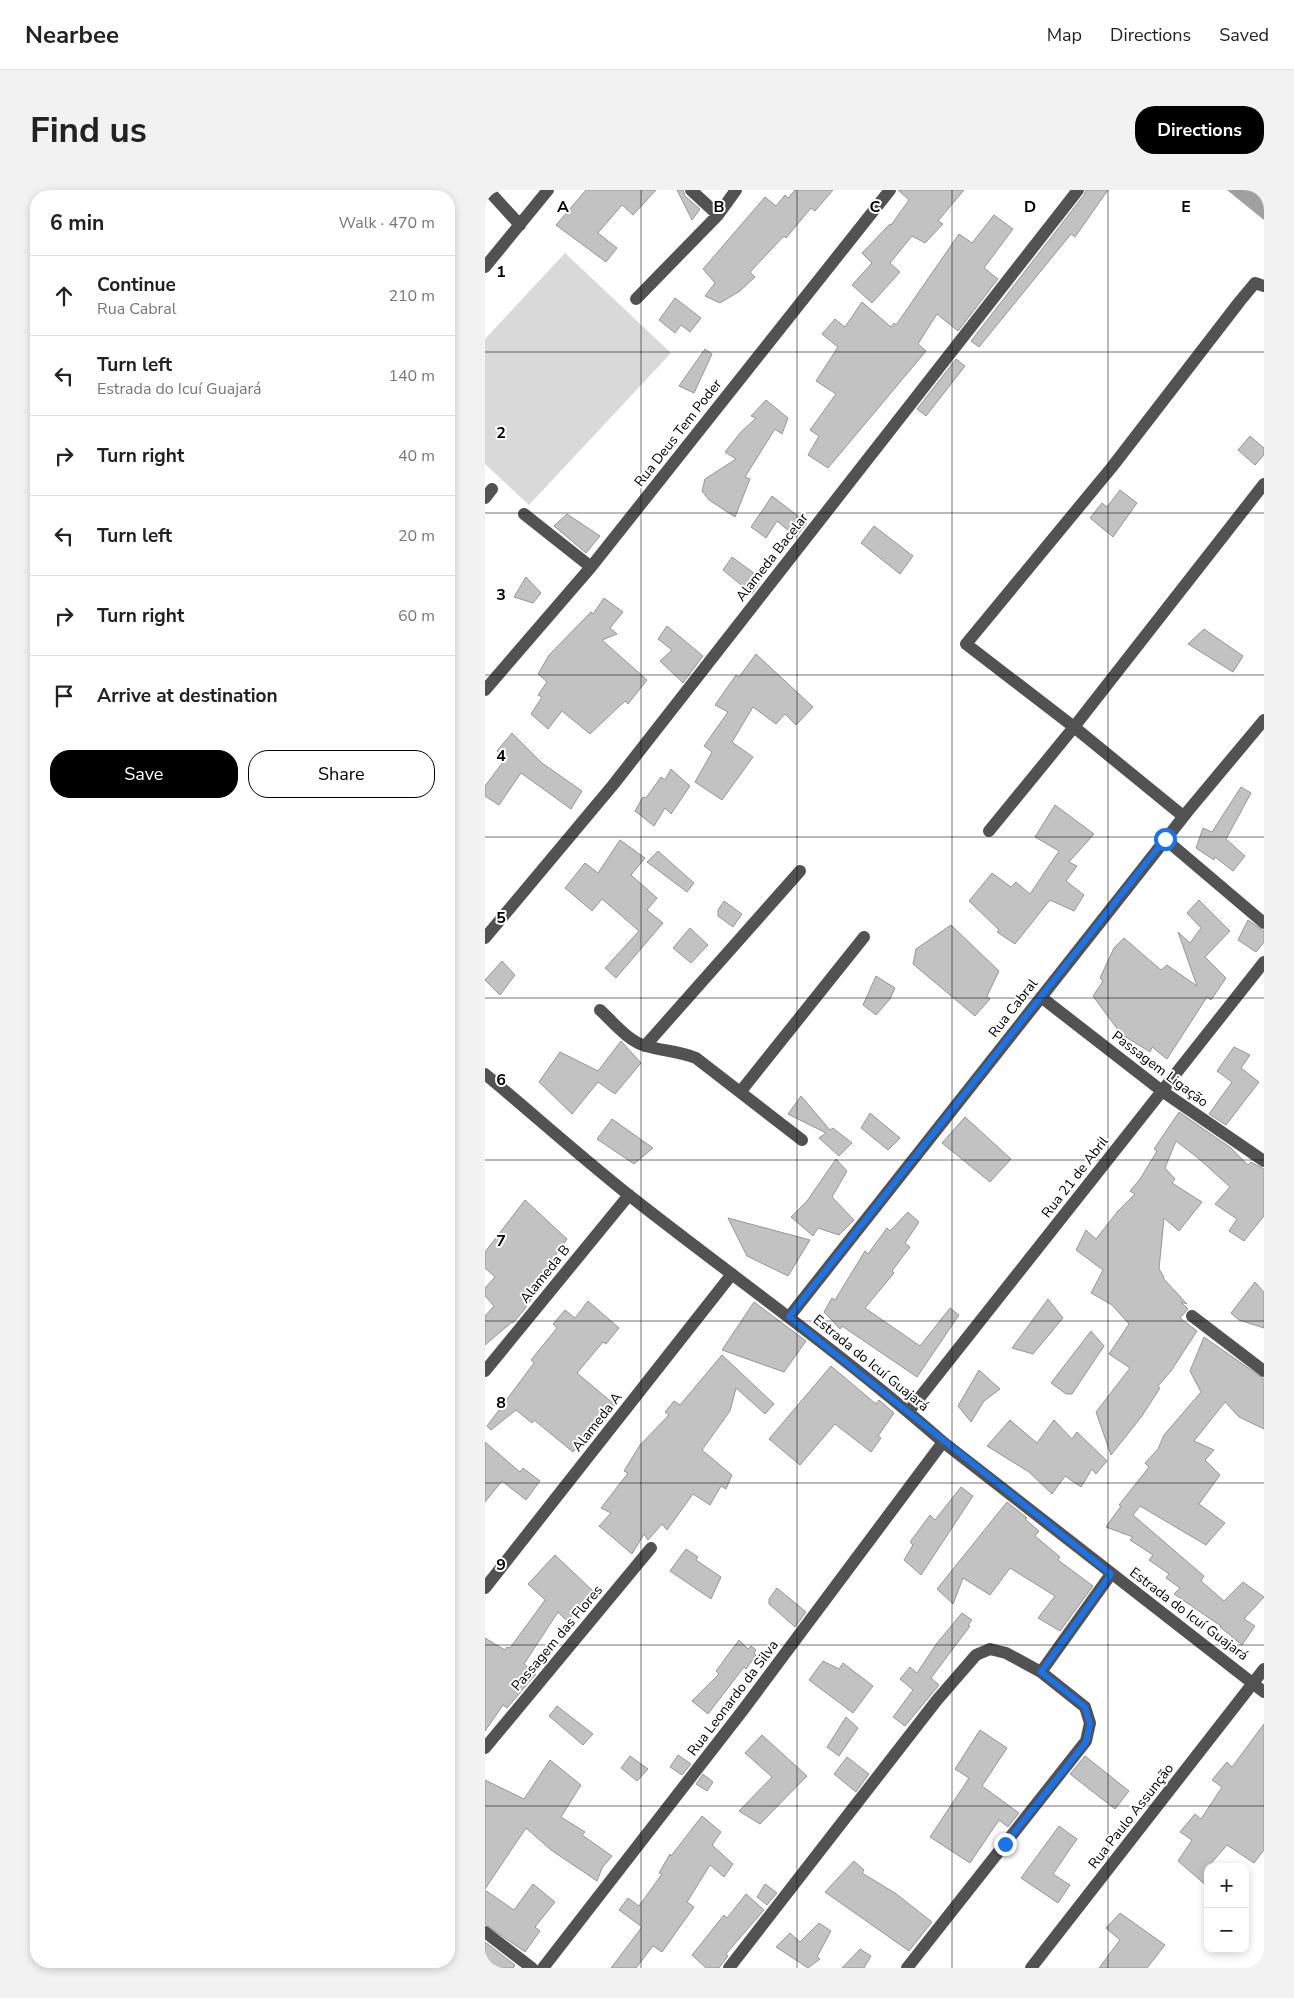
<!DOCTYPE html>
<meta charset="utf-8">
<style>
:root{--surface:#fff;--page:#f2f2f2;--text:#222;--muted:#767676;--line:#e0e0e0;--accent:#000}
body{margin:0;font-family:"Nunito Sans",sans-serif;background:var(--page);color:var(--text)}
.controls{position:absolute;right:15px;bottom:15px;display:grid;overflow:hidden;border-radius:10px;box-shadow:0 2px 8px #0003}
.controls button{width:45px;height:45px;display:grid;place-items:center;padding:0;border:0;border-bottom:1px solid var(--line);background:var(--surface);color:var(--text);font:25px sans-serif}
.stop{position:absolute;width:15px;height:15px;margin:-11px;border:4px solid #1a73e8;border-radius:50%;background:#fff}
.stop.end{background:#1a73e8;border-color:#fff;box-shadow:0 1px 5px #0008}
.list{margin:0;padding:0;list-style:none}
h2{display:flex;justify-content:space-between;align-items:center;height:65px;margin:0;padding:0 20px;font-size:21px}
h2 small{font-size:16px;font-weight:400;color:var(--muted)}
.list li{display:grid;grid-template-columns:32px 1fr auto;gap:15px;align-items:center;box-sizing:border-box;height:80px;padding:0 20px;border-top:1px solid var(--line)}
.list b{display:block;font-size:19px;white-space:nowrap}
.list p{margin:0;font-size:16px;white-space:nowrap;color:var(--muted)}
.list em{font-size:16px;font-style:normal;color:var(--muted)}
.actions{display:flex;gap:10px;padding:15px 20px}
.actions a{flex:1;padding:11px 0;border:1px solid var(--accent);border-radius:20px;text-align:center;font-size:18px;color:var(--accent)}
.actions .main{background:var(--accent);color:#fff}
.icon{flex:none;width:28px;height:28px;fill:none;stroke:currentColor;stroke-width:2;stroke-linecap:round;stroke-linejoin:round}
.map{position:relative;flex:none;width:779px;height:1778px;overflow:hidden;border-radius:20px}
header{display:flex;align-items:center;gap:30px;box-sizing:border-box;height:70px;padding:0 25px;background:var(--surface);border-bottom:1px solid var(--line)}
header strong{font-size:24px}
nav{display:flex;gap:28px;margin-inline-start:auto;font-size:18px}
.intro{display:flex;align-items:center;justify-content:space-between;box-sizing:border-box;height:120px;padding:0 30px}
h1{margin:0;font-size:35px}
.button{padding:12px 22px;border-radius:20px;background:var(--accent);color:#fff;font-size:18px;font-weight:700}
main{display:flex;gap:30px;padding:0 30px}
aside{flex:1;background:var(--surface);border-radius:20px;box-shadow:0 2px 8px #0003}
.map>svg:first-child{display:block}
.green{fill:#d9d9d9}
.water{fill:#a0a0a0}
.building{fill:#c2c2c2;stroke:#969696}
.lines{fill:none;stroke-linecap:round;stroke-linejoin:round}
.minor{stroke:#525252;stroke-width:12}
.route{stroke:#1a73e8;stroke-width:6}
.grid{fill:none;stroke:#000;stroke-width:1;stroke-opacity:0.55}
.labels{text-anchor:middle;dominant-baseline:central;stroke-width:4;stroke-linejoin:round;paint-order:stroke}
.street-label{font-size:14px;fill:#000;stroke:#fff}
.grid-label{font-size:16px;text-anchor:middle;font-weight:bold;fill:#000;stroke:#fff;stroke-width:4;stroke-linejoin:round;paint-order:stroke}
</style>
<header>
<strong>Nearbee</strong>
<nav><a>Map</a><a>Directions</a><a>Saved</a></nav>
</header>
<div class="intro"><h1>Find us</h1><a class="button">Directions</a></div>
<main>
<aside>
<h2>6 min<small>Walk · 470 m</small></h2>
<ul class="list">
<li><svg class="icon" aria-label="ahead" viewBox="0 0 24 24"><path d="M12 20V5M6 11l6-6 6 6"/></svg><div><b>Continue</b><p>Rua Cabral</p></div><em>210 m</em></li>
<li><svg class="icon" aria-label="left" viewBox="0 0 24 24"><path d="M17 20v-9H6M10 6l-5 5 5 5"/></svg><div><b>Turn left</b><p>Estrada do Icuí Guajará</p></div><em>140 m</em></li>
<li><svg class="icon" aria-label="right" viewBox="0 0 24 24"><path d="M7 20v-9h11M14 6l5 5-5 5"/></svg><div><b>Turn right</b></div><em>40 m</em></li>
<li><svg class="icon" aria-label="left" viewBox="0 0 24 24"><path d="M17 20v-9H6M10 6l-5 5 5 5"/></svg><div><b>Turn left</b></div><em>20 m</em></li>
<li><svg class="icon" aria-label="right" viewBox="0 0 24 24"><path d="M7 20v-9h11M14 6l5 5-5 5"/></svg><div><b>Turn right</b></div><em>60 m</em></li>
<li><svg class="icon" aria-label="arrive" viewBox="0 0 24 24"><path d="M6 21V4h12l-3 4 3 4H6"/></svg><div><b>Arrive at destination</b></div></li>
</ul>
<div class="actions"><a class="main">Save</a><a>Share</a></div>
</aside>
<div class="map">
<svg width="779" height="1778" viewBox="0 0 779 1778">
<rect width="100%" height="100%" fill="#fff"/>
<path class="green" d="M 80,63 L 186,163 L 44,315 L 0,274 L 0,149 Z"/>
<path class="water" d="M 742,0 L 779,0 L 779,30 Z"/>
<path class="building" d="M 101,0 L 171,0 L 148,25 L 137,15 L 113,43 L 132,58 L 121,72 L 71,35 Z
M 192,0 L 198,0 L 200,6 L 215,19 L 207,30 Z
M 310,0 L 348,0 L 330,21 L 326,18 L 301,48 L 299,46 L 265,82 L 270,87 L 255,101 L 235,113 L 220,106 L 230,93 L 218,79 L 280,7 L 291,16 L 300,5 L 303,8 Z
M 413,0 L 479,0 L 453,31 L 458,34 L 440,53 L 427,46 L 405,73 L 415,82 L 387,113 L 367,95 L 387,73 L 377,63 L 405,34 L 406,35 L 424,10 Z
M 601,0 L 623,0 L 590,47 L 586,44 L 494,157 L 486,151 L 599,5 Z
M 509,25 L 528,39 L 499,78 L 513,89 L 473,141 L 452,124 L 433,154 L 441,161 L 343,278 L 323,265 L 334,246 L 325,240 L 351,204 L 331,191 L 353,157 L 337,144 L 350,129 L 360,137 L 377,112 L 406,137 L 409,133 L 411,135 L 474,44 L 487,53 Z
M 190,108 L 216,128 L 205,142 L 196,135 L 190,143 L 174,130 Z
M 220,159 L 227,164 L 209,203 L 194,196 Z
M 471,169 L 480,176 L 441,226 L 432,219 Z
M 281,210 L 303,228 L 297,244 L 290,239 L 260,287 L 265,289 L 250,327 L 224,310 L 217,301 L 220,289 L 251,269 L 240,262 L 256,242 L 271,228 L 266,226 Z
M 765,246 L 779,258 L 779,265 L 770,275 L 753,260 Z
M 635,300 L 652,313 L 628,347 L 605,328 L 617,313 L 622,317 Z
M 287,306 L 322,333 L 311,347 L 292,331 L 281,348 L 266,337 Z
M 82,324 L 115,346 L 101,363 L 69,336 Z
M 389,336 L 428,366 L 415,384 L 376,353 Z
M 247,367 L 277,389 L 267,404 L 238,380 Z
M 41,387 L 56,403 L 48,413 L 29,407 Z
M 119,408 L 138,422 L 125,438 L 132,444 L 117,450 L 162,490 L 143,514 L 140,511 L 105,544 L 77,521 L 63,539 L 46,524 L 57,507 L 53,505 L 62,492 L 53,484 L 64,465 L 106,422 L 108,424 Z
M 182,436 L 218,466 L 198,493 L 175,471 L 187,460 L 173,449 Z
M 719,439 L 758,466 L 748,482 L 703,454 Z
M 271,464 L 328,517 L 311,535 L 300,524 L 291,534 L 268,517 L 247,552 L 268,567 L 237,610 L 210,592 L 227,562 L 219,556 L 243,522 L 230,515 L 251,485 L 254,487 Z
M 27,543 L 57,573 L 97,601 L 86,619 L 36,583 L 14,615 L 0,606 L 0,596 L 21,568 L 12,561 Z
M 186,579 L 205,596 L 186,624 L 180,618 L 169,636 L 150,621 L 158,607 L 161,608 L 176,587 L 180,590 Z
M 756,597 L 766,603 L 741,649 L 760,666 L 748,681 L 730,667 L 729,670 L 711,658 L 718,638 L 727,642 Z
M 570,615 L 609,644 L 584,672 L 592,676 L 581,691 L 599,705 L 589,721 L 565,710 L 530,754 L 512,742 L 514,740 L 484,711 L 507,683 L 526,697 L 531,692 L 545,704 L 574,661 L 550,647 Z
M 135,650 L 160,668 L 146,685 L 172,708 L 162,720 L 178,733 L 131,788 L 120,778 L 154,741 L 117,709 L 107,721 L 80,698 L 100,673 L 113,683 Z
M 173,661 L 209,693 L 202,702 L 162,672 Z
M 714,710 L 745,741 L 720,767 L 741,788 L 726,810 L 722,807 L 682,869 L 667,857 L 665,862 L 636,844 L 608,806 L 618,791 L 615,788 L 629,758 L 639,748 L 676,780 L 682,775 L 712,796 L 693,742 L 705,753 L 716,738 L 702,723 Z
M 239,711 L 257,724 L 248,737 L 233,726 L 233,720 Z
M 763,730 L 779,741 L 779,752 L 771,762 L 753,750 Z
M 466,735 L 514,781 L 502,806 L 505,809 L 490,826 L 428,774 L 431,759 Z
M 205,738 L 223,755 L 206,773 L 188,758 Z
M 17,771 L 30,785 L 15,805 L 0,790 Z
M 391,786 L 410,798 L 405,809 L 391,825 L 378,815 Z
M 136,851 L 156,873 L 130,904 L 113,892 L 87,924 L 54,892 L 75,862 L 113,881 Z
M 749,857 L 765,865 L 756,878 L 774,892 L 741,935 L 724,924 L 747,892 L 732,881 Z
M 316,906 L 345,940 L 348,938 L 367,953 L 354,966 L 334,948 L 341,943 L 303,924 Z
M 694,922 L 746,958 L 763,975 L 766,972 L 779,979 L 779,1026 L 759,1051 L 744,1041 L 752,1029 L 730,1014 L 745,997 L 713,968 L 691,951 L 680,978 L 690,989 L 687,993 L 717,1012 L 694,1041 L 679,1028 L 674,1079 L 679,1087 L 678,1088 L 702,1114 L 696,1112 L 703,1119 L 695,1128 L 712,1141 L 686,1181 L 673,1196 L 675,1198 L 657,1226 L 626,1265 L 611,1222 L 645,1178 L 624,1164 L 644,1134 L 627,1115 L 606,1103 L 618,1080 L 591,1060 L 601,1040 L 611,1049 L 633,1021 L 650,1004 L 645,1001 L 655,989 L 672,961 L 669,959 Z
M 385,923 L 415,948 L 403,960 L 376,938 Z
M 480,927 L 526,969 L 505,992 L 457,953 Z
M 127,929 L 168,958 L 149,974 L 112,949 Z
M 351,969 L 362,981 L 347,1007 L 369,1030 L 354,1045 L 333,1038 L 328,1046 L 306,1027 L 322,1011 Z
M 40,1010 L 82,1049 L 47,1098 L 51,1102 L 39,1120 L 28,1133 L 27,1132 L 0,1155 L 0,1126 L 9,1116 L 0,1106 L 0,1098 L 10,1087 L 0,1078 L 0,1062 Z
M 423,1022 L 434,1032 L 420,1053 L 425,1057 L 407,1081 L 409,1083 L 380,1118 L 435,1156 L 465,1118 L 474,1125 L 432,1187 L 357,1136 L 355,1139 L 339,1122 L 347,1108 L 350,1110 L 380,1061 L 383,1064 L 402,1038 L 405,1041 Z
M 243,1028 L 325,1050 L 303,1086 L 262,1066 Z
M 770,1092 L 779,1102 L 779,1138 L 754,1130 L 746,1123 Z
M 563,1109 L 578,1128 L 548,1164 L 527,1158 Z
M 103,1111 L 134,1138 L 121,1154 L 118,1152 L 92,1183 L 130,1215 L 88,1262 L 49,1230 L 47,1233 L 31,1220 L 6,1240 L 2,1236 L 49,1173 L 46,1170 L 72,1138 L 68,1134 L 80,1120 L 90,1128 Z
M 269,1112 L 321,1151 L 299,1182 L 237,1160 Z
M 606,1141 L 619,1156 L 587,1204 L 581,1204 L 566,1193 Z
M 719,1147 L 779,1189 L 779,1239 L 754,1227 L 740,1212 L 709,1251 L 729,1260 L 720,1270 L 735,1285 L 714,1314 L 740,1333 L 721,1355 L 655,1316 L 648,1325 L 719,1386 L 716,1391 L 739,1411 L 758,1392 L 779,1407 L 759,1429 L 770,1436 L 757,1455 L 735,1437 L 736,1436 L 689,1404 L 695,1398 L 681,1388 L 684,1384 L 664,1370 L 668,1365 L 645,1350 L 648,1347 L 621,1337 L 636,1316 L 634,1315 L 664,1277 L 660,1273 L 673,1259 L 679,1245 L 716,1202 L 705,1181 Z
M 237,1165 L 289,1214 L 280,1224 L 251,1198 L 245,1221 L 217,1260 L 247,1285 L 241,1299 L 236,1296 L 225,1315 L 208,1304 L 182,1340 L 177,1334 L 163,1350 L 159,1344 L 147,1364 L 114,1336 L 126,1323 L 116,1318 L 143,1283 L 139,1281 L 155,1255 L 184,1225 L 180,1222 L 189,1211 L 195,1215 Z
M 346,1176 L 391,1214 L 394,1210 L 409,1223 L 393,1246 L 396,1248 L 386,1262 L 350,1234 L 315,1275 L 284,1249 Z
M 494,1180 L 515,1199 L 499,1211 L 486,1232 L 473,1216 Z
M 525,1230 L 552,1253 L 569,1230 L 587,1249 L 592,1242 L 622,1271 L 611,1284 L 607,1279 L 596,1297 L 580,1286 L 567,1304 L 544,1282 L 502,1256 Z
M 0,1252 L 35,1282 L 38,1278 L 55,1291 L 41,1310 L 17,1291 L 0,1312 Z
M 476,1297 L 488,1306 L 436,1385 L 419,1370 L 428,1355 L 425,1352 L 445,1325 L 450,1330 Z
M 522,1312 L 542,1328 L 540,1329 L 554,1341 L 550,1346 L 575,1367 L 573,1370 L 608,1396 L 575,1441 L 553,1428 L 570,1406 L 525,1378 L 505,1405 L 478,1388 L 468,1414 L 452,1399 Z
M 201,1359 L 213,1367 L 211,1370 L 236,1387 L 226,1409 L 185,1381 Z
M 70,1365 L 109,1402 L 82,1431 L 73,1422 L 39,1474 L 51,1484 L 22,1518 L 18,1515 L 0,1541 L 0,1448 L 20,1460 L 22,1457 L 25,1458 L 60,1410 L 43,1394 Z
M 292,1398 L 321,1422 L 310,1437 L 284,1414 L 284,1409 Z
M 477,1423 L 487,1430 L 483,1435 L 485,1436 L 446,1488 L 454,1495 L 420,1536 L 408,1527 L 428,1500 L 415,1489 L 425,1477 L 432,1483 L 452,1453 Z
M 254,1450 L 263,1459 L 266,1456 L 271,1460 L 269,1463 L 271,1465 L 261,1479 L 259,1477 L 223,1524 L 207,1511 L 234,1484 L 231,1481 Z
M 338,1471 L 354,1479 L 358,1473 L 388,1496 L 368,1523 L 324,1490 Z
M 72,1516 L 108,1544 L 98,1555 L 64,1526 Z
M 361,1527 L 373,1538 L 354,1566 L 342,1557 Z
M 779,1534 L 779,1660 L 769,1673 L 742,1655 L 723,1677 L 723,1697 L 693,1671 L 707,1650 L 695,1642 L 710,1624 L 716,1629 L 737,1597 L 727,1590 L 742,1572 L 747,1577 Z
M 495,1540 L 522,1558 L 497,1596 L 534,1623 L 523,1637 L 514,1630 L 485,1673 L 445,1647 L 484,1588 L 470,1579 Z
M 277,1545 L 322,1586 L 275,1634 L 254,1621 L 287,1587 L 260,1563 Z
M 193,1565 L 206,1574 L 197,1585 L 185,1577 Z
M 145,1566 L 163,1579 L 152,1591 L 136,1578 Z
M 600,1566 L 644,1601 L 630,1619 L 585,1584 Z
M 362,1567 L 384,1584 L 371,1602 L 349,1584 Z
M 65,1570 L 96,1595 L 76,1627 L 100,1642 L 97,1645 L 127,1666 L 117,1678 L 112,1691 L 66,1660 L 41,1638 L 0,1699 L 0,1590 L 39,1609 Z
M 218,1584 L 228,1592 L 222,1601 L 211,1594 Z
M 217,1626 L 236,1642 L 227,1655 L 248,1674 L 239,1687 L 225,1675 L 202,1712 L 209,1717 L 177,1762 L 168,1756 L 151,1778 L 126,1778 L 157,1737 L 134,1720 L 143,1708 L 154,1716 L 177,1684 L 174,1683 L 185,1664 L 186,1666 Z
M 574,1636 L 592,1649 L 568,1684 L 585,1695 L 573,1713 L 536,1688 Z
M 369,1671 L 379,1680 L 377,1683 L 410,1703 L 447,1732 L 424,1761 L 340,1702 Z
M 48,1694 L 70,1712 L 50,1737 L 55,1741 L 40,1762 L 0,1734 L 0,1700 L 29,1720 Z
M 280,1694 L 292,1703 L 282,1715 L 272,1707 Z
M 261,1704 L 279,1720 L 241,1764 L 243,1766 L 234,1778 L 221,1778 L 207,1765 L 239,1725 L 242,1728 Z
M 635,1723 L 680,1755 L 662,1778 L 614,1778 L 635,1750 L 621,1738 Z
M 334,1733 L 346,1741 L 332,1767 L 335,1769 L 323,1778 L 291,1757 L 305,1743 L 315,1752 Z
M 0,1752 L 30,1775 L 28,1778 L 0,1778 Z
M 375,1759 L 386,1766 L 379,1778 L 357,1778 Z"/>
<g class="lines">
<path class="minor" d="M 3,0 L 35,35
M 206,0 L 233,25
M 0,77 L 63,0
M 151,109 L 233,25 L 251,0
M 0,308 L 7,299
M 39,324 L 106,377
M 0,500 L 106,377 L 405,0
M 698,626 L 589,537 L 481,454 L 627,277 L 755,111 L 770,93 L 779,96
M 504,641 L 589,537 L 779,294
M 680,649 L 779,733
M 0,748 L 128,595 L 593,0
M 556,807 L 677,901 L 779,971
M 115,820 C 128,832 144,852 161,856 C 178,861 194,861 211,868 L 317,950
M 160,856 L 315,681
M 0,884 C 48,924 96,967 145,1006 C 249,1088 358,1164 458,1252 L 779,1502
M 256,901 L 379,747
M 707,1126 L 779,1181
M 304,1127 L 703,621 L 779,530
M 0,1181 L 144,1005
M 424,1221 L 779,772
M 0,1398 L 247,1084
M 0,1558 L 166,1358
M 0,1742 L 47,1778
M 58,1778 L 258,1520 L 458,1252
M 244,1778 L 452,1510 L 491,1465 L 505,1459 L 521,1463 L 556,1482 L 626,1384
M 422,1778 L 601,1551 L 605,1533 L 600,1517 L 556,1482
M 546,1778 L 779,1479"/>
</g>
<g class="lines">
<path class="route" d="M 520,1654 L 601,1552 L 605,1534 L 600,1517 L 556,1482 L 626,1384 L 304,1127 L 680,649"/>
</g>
<path class="grid" d="M 156,0 L 156,1778M 312,0 L 312,1778M 467,0 L 467,1778M 623,0 L 623,1778M 0,162 L 779,162M 0,323 L 779,323M 0,485 L 779,485M 0,647 L 779,647M 0,808 L 779,808M 0,970 L 779,970M 0,1131 L 779,1131M 0,1293 L 779,1293M 0,1455 L 779,1455M 0,1616 L 779,1616"/>
<g class="labels">
<g class="street-label">
<text transform="translate(193 243) rotate(-52)">Rua Deus Tem Poder</text>
<text transform="translate(287 367) rotate(-52)">Alameda Bacelar</text>
<text transform="translate(528 818) rotate(-52)">Rua Cabral</text>
<text transform="translate(675 879) rotate(37)">Passagem Ligação</text>
<text transform="translate(590 987) rotate(-52)">Rua 21 de Abril</text>
<text transform="translate(60 1084) rotate(-51)">Alameda B</text>
<text transform="translate(386 1173) rotate(39)">Estrada do Icuí Guajará</text>
<text transform="translate(112 1232) rotate(-52)">Alameda A</text>
<text transform="translate(704 1424) rotate(37)">Estrada do Icuí Guajará</text>
<text transform="translate(72 1448) rotate(-50)">Passagem das Flores</text>
<text transform="translate(248 1508) rotate(-53)">Rua Leonardo da Silva</text>
<text transform="translate(646 1626) rotate(-52)">Rua Paulo Assunção</text>
</g>
</g>
<g class="grid-label">
<text x="78" y="22">A</text>
<text x="234" y="22">B</text>
<text x="390" y="22">C</text>
<text x="545" y="22">D</text>
<text x="701" y="22">E</text>
<text x="16" y="87">1</text>
<text x="16" y="248">2</text>
<text x="16" y="410">3</text>
<text x="16" y="571">4</text>
<text x="16" y="733">5</text>
<text x="16" y="895">6</text>
<text x="16" y="1056">7</text>
<text x="16" y="1218">8</text>
<text x="16" y="1380">9</text>
</g>
</svg>
<div class="controls">
<button>+</button>
<button>−</button>
</div>
<div class="stop" style="left:680px;top:649px"></div>
<div class="stop end" style="left:520px;top:1654px"></div>
</div>
</main>
